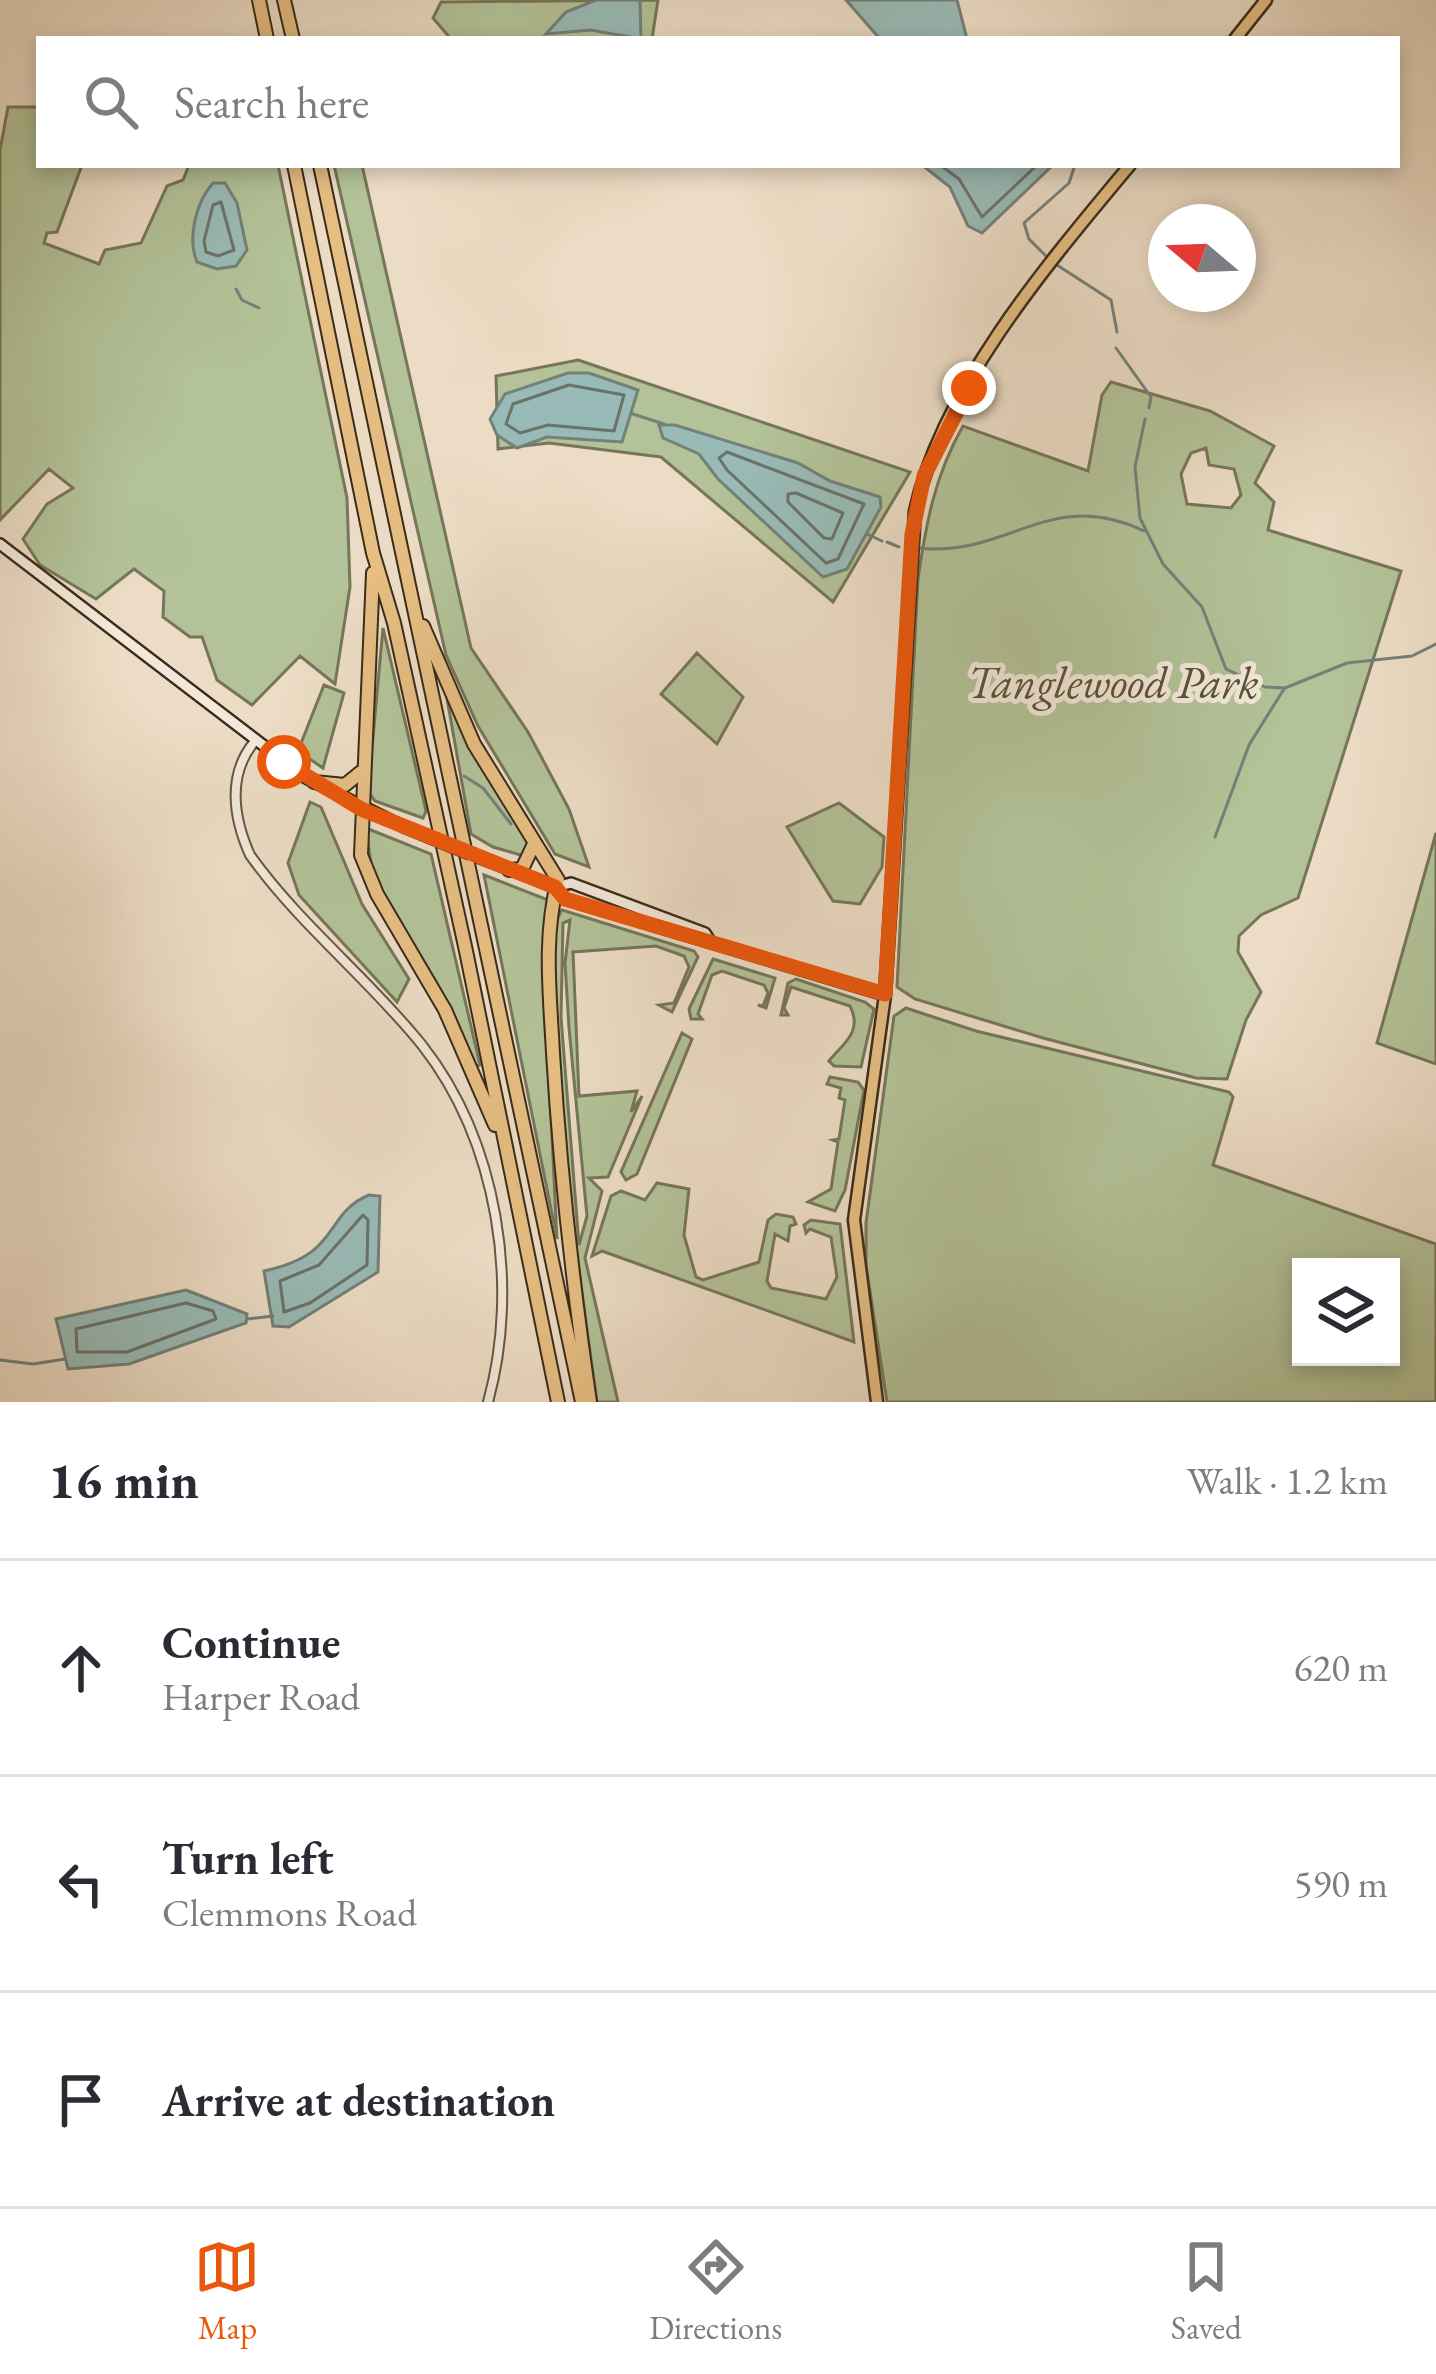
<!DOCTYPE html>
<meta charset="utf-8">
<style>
:root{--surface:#fff;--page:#f2f2f3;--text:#2b2b33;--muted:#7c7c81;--line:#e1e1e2;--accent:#ea580c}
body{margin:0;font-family:"EB Garamond",serif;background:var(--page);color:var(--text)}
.controls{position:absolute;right:36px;bottom:36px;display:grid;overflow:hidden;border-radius:0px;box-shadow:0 6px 18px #0003}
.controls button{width:108px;height:108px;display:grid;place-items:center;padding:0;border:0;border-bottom:3px solid var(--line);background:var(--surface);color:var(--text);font:60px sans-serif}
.compass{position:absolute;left:1148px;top:204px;width:108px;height:108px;border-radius:50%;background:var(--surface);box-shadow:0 6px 18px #0003;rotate:289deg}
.stop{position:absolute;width:36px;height:36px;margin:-27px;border:9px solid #ea580c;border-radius:50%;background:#fff}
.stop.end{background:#ea580c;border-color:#fff;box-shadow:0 3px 12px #0008}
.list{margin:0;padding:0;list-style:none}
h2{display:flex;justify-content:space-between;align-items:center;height:156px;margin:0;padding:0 48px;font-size:51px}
h2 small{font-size:39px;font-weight:400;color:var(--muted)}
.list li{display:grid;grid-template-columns:78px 1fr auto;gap:36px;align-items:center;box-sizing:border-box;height:216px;padding:0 48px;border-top:3px solid var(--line)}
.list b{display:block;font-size:45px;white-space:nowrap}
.list p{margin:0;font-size:39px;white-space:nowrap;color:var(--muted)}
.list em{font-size:39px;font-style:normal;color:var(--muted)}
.icon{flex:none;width:66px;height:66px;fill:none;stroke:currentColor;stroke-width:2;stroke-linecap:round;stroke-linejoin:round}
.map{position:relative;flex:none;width:1436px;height:1402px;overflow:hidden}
.search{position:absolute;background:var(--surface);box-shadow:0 6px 18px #0003;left:36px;right:36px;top:36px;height:132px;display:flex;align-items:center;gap:30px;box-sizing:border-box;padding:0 42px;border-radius:0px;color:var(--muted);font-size:45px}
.sheet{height:804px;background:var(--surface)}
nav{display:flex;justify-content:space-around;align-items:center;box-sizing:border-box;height:168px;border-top:3px solid var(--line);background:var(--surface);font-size:33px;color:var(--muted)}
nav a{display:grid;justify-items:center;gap:6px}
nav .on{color:var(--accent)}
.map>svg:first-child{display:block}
.green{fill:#b3c298;stroke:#76765a;stroke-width:3;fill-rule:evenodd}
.water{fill:#99bbb7;stroke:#738179;stroke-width:3}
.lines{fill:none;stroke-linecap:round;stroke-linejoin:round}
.shore{stroke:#6a7369;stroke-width:3}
.stream{stroke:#738179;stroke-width:3}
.tertiary-casing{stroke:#665746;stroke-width:12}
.secondary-casing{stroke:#3a2b1b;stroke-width:14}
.primary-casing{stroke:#3a2b1b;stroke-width:15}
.motorway-casing{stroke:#3a2b1b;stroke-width:16}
.tertiary{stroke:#f3e8d9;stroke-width:8}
.secondary{stroke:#f3e8d9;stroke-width:9}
.primary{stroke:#e6be82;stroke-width:10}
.motorway{stroke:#e6be82;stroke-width:12}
.secondary-bridge-casing{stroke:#3a2b1b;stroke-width:14;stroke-linecap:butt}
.secondary-bridge{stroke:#f3e8d9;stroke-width:9}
.route{stroke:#ea580c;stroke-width:15}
.labels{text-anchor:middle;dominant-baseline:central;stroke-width:10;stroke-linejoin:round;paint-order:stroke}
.park-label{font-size:45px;font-style:italic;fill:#58513a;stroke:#f3e8d9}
</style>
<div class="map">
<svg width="1436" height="1402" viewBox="0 0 1436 1402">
<rect width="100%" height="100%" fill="#ecdcc5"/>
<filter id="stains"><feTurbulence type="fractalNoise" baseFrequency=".00167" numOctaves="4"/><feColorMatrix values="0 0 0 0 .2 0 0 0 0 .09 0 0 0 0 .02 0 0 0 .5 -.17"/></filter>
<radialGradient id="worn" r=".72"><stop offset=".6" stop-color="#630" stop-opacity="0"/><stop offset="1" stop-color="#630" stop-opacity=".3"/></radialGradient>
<path class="green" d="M 658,0 L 652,39 L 451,39 L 433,18 L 441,2 Z
M 8,107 L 39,107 L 39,165 L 82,165 L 57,232 L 47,233 L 44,243 L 99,264 L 105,250 L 141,243 L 167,186 L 183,180 L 189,165 L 278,165 L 347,498 L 350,587 L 335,684 L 300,656 L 252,705 L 217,680 L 202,637 L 190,637 L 163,617 L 164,591 L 134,569 L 96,599 L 40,565 L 23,539 L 47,504 L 73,488 L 49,469 L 0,520 L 0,150 Z
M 334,165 L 362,165 L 471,648 L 528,732 L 569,809 L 589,867 L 555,854 L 478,726 L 446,655 Z
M 578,360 L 910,472 L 833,602 L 661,457 L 549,443 L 498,449 L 496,376 Z
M 1111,382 L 1210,411 L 1274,446 L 1255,483 L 1274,502 L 1268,530 L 1401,571 L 1298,898 L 1261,915 L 1239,936 L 1238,952 L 1261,992 L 1246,1020 L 1227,1079 L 1196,1078 L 1043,1038 L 915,999 L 897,987 L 918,579 C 926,523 935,475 963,426 L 1088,471 L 1102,395 ZM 1206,448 L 1209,465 L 1234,469 L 1241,495 L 1231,508 L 1187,504 L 1181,474 L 1191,453 Z
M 383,628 L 426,811 L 423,818 L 375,801 L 368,792 Z
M 697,653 L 743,697 L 717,744 L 661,694 Z
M 324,685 L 344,693 L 323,768 L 298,751 Z
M 446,693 L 528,844 L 524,856 L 493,847 L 471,834 Z
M 310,802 L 321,807 L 362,904 L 409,979 L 397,1002 L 299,895 L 288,863 Z
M 839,803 L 884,837 L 882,867 L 860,904 L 833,901 L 787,827 Z
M 366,828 L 431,854 L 480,1065 L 475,1066 L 436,982 L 373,878 Z
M 1436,833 L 1436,1064 L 1377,1043 Z
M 484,875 L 548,900 L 543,953 L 557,1239 Z
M 562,910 L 694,951 L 698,957 L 672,1012 L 659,1005 L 674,1003 L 689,967 L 684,956 L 656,946 L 573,952 L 579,1096 L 637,1091 L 631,1112 L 642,1096 L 608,1177 L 589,1178 L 602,1191 L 585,1258 L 618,1402 L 597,1402 C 588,1336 531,948 562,910 ZM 570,920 L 565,963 L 569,1028 L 587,1216 L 579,1245 L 561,1017 L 563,923 Z
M 713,959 L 775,978 L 766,1008 L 758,1005 L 763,1006 L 768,993 L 764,985 L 722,971 L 712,975 L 698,1014 L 702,1019 L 691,1019 L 689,1009 Z
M 796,979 L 865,1002 L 874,1009 L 861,1067 L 834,1066 L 829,1061 C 840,1046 864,1033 850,1006 L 791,987 L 784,1008 L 788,1015 L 781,1015 L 788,983 Z
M 906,1008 L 976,1031 L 1229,1092 L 1233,1097 L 1213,1165 L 1436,1244 L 1436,1402 L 887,1402 L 866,1265 L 866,1223 L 894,1016 ZM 1391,1267 L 1391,1357 L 1301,1357 L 1301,1267 Z
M 682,1033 L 692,1039 L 637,1174 L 626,1180 L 621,1172 Z
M 830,1077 L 858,1082 L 864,1090 L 845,1190 L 835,1211 L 808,1202 L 831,1189 L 838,1142 L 833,1140 L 839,1139 L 845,1100 L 839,1098 L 841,1088 L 827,1084 Z
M 657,1183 L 689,1189 L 684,1235 L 696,1277 L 703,1280 L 759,1262 L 768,1220 L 776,1214 L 793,1217 L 796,1224 L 790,1226 L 788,1241 L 775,1234 L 767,1281 L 771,1288 L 826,1299 L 837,1277 L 831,1237 L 810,1229 L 806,1233 L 804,1225 L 811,1220 L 840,1224 L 854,1342 L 602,1251 L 592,1256 L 611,1196 L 621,1191 L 645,1200 Z"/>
<path class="water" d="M 596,0 L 640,0 L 641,39 L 591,30 L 546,34 L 566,12 Z
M 846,0 L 957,0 L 967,39 L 880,39 Z
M 922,165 L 1053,165 L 982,233 L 968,226 L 950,187 Z
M 213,183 L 225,183 L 237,203 L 247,250 L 236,266 L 217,269 L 197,262 C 187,238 196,202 213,183 Z
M 568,373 L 589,373 L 638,390 L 622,442 L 547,437 L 517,448 L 497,435 L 490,419 L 505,394 Z
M 659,425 L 675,425 L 798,463 L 830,481 L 880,497 L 881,507 L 847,569 L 823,577 L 718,479 L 699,454 L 663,438 Z
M 369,1195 L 380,1196 L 378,1272 L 289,1327 L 273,1326 L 264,1271 C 343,1254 322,1215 369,1195 Z
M 186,1290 L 247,1314 L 246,1323 L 129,1364 L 68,1369 L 56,1319 Z"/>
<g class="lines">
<path class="shore" d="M 940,165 L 959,179 L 982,217 L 1037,165
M 221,202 L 234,250 L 218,256 L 206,252 L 204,241 L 213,205 Z
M 569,385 L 624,395 L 614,431 L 548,425 L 520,433 L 506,424 L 513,404 Z
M 727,452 L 864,504 L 838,559 L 826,563 L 727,470 L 719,458 Z
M 796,493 L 843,513 L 832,539 L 824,538 L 788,502 L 788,494 Z
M 363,1215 L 368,1220 L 367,1265 L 310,1303 L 284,1312 L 280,1281 L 319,1265 Z
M 186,1303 L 213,1311 L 216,1319 L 127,1352 L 77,1352 L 76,1329 Z"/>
<path class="stream" d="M 1047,257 L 1029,239 L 1024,223 L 1069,183 L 1075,165
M 1057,265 L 1111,300 L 1117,332
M 236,289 L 242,300 L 259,308
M 1116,348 L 1151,397 L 1149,408
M 633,414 L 664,424
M 1145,419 L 1135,467 L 1140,518 L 1163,564 L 1202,607 L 1226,669 L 1265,687 L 1285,688 L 1347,663 L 1412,656 L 1436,644
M 867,534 L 882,541
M 887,542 L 899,547
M 918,548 C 1009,558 1049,486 1144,531
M 464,776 L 483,788 L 511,824
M 1215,837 L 1249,745 L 1284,689
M 247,1319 L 273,1316
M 0,1360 L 33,1364 L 65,1359"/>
<defs>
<path id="tertiary" d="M 255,741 C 227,774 233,817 250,855 C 299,924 369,979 422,1045 C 498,1142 520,1286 488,1402"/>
<path id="secondary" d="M 0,544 L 306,778 L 404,827
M 470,854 L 555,887 L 565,899 L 885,995
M 556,887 L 571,883 L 705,933 L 710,941"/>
<path id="primary" d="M 1235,39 L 1266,0
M 877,1402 L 854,1220 L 885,995 L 915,511 C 942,387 1050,261 1130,165"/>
<path id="motorway" d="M 259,0 L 267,39
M 284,0 L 293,39
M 294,165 L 373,553 L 394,623 L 466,951 L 558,1402
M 320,165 L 582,1402
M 373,573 L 361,855 L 377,894 L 445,1010 L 495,1125
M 423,626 L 474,744 L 558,880 C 543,937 550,995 553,1053 C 560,1171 573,1286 590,1402
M 314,782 L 345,785 L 361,772
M 509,870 L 522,869 L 534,844"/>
</defs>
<use href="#tertiary" class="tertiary-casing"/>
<use href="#secondary" class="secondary-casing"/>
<use href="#primary" class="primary-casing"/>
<use href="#motorway" class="motorway-casing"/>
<use href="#tertiary" class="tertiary"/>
<use href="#secondary" class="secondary"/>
<use href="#primary" class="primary"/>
<use href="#motorway" class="motorway"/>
<defs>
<path id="secondary-bridge" d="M 404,827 L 470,854"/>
</defs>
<use href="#secondary-bridge" class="secondary-bridge-casing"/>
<use href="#secondary-bridge" class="secondary-bridge"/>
</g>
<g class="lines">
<path class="route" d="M 284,762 L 361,809 L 555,887 L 565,899 L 885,994 L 912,534 L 924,476 L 969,388"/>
</g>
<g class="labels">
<g class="park-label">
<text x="1113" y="682">Tanglewood Park</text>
</g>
</g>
<rect width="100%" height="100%" filter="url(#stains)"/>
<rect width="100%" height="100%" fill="url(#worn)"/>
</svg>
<div class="controls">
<button><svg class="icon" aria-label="layers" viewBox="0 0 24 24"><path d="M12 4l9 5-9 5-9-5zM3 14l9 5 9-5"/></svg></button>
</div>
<svg class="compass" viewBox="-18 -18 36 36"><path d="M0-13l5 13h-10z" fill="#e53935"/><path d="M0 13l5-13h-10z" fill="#7c7c81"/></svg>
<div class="stop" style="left:284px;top:762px"></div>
<div class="stop end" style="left:969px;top:388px"></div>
<div class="search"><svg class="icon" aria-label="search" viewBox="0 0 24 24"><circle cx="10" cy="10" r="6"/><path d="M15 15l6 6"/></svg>Search here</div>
</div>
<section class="sheet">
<h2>16 min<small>Walk · 1.2 km</small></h2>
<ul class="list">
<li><svg class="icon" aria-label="ahead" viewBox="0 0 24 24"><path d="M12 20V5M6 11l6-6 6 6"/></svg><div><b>Continue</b><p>Harper Road</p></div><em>620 m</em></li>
<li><svg class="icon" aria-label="left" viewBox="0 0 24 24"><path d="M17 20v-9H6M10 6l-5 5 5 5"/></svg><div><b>Turn left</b><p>Clemmons Road</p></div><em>590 m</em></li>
<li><svg class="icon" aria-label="arrive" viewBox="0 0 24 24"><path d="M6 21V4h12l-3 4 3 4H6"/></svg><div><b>Arrive at destination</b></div></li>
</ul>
</section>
<nav>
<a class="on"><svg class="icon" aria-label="map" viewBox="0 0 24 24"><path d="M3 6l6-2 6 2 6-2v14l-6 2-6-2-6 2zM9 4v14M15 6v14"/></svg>Map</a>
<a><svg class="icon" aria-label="directions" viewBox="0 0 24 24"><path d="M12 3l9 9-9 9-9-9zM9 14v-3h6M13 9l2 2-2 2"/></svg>Directions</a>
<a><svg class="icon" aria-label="saved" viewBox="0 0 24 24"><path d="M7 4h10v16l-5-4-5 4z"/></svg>Saved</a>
</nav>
